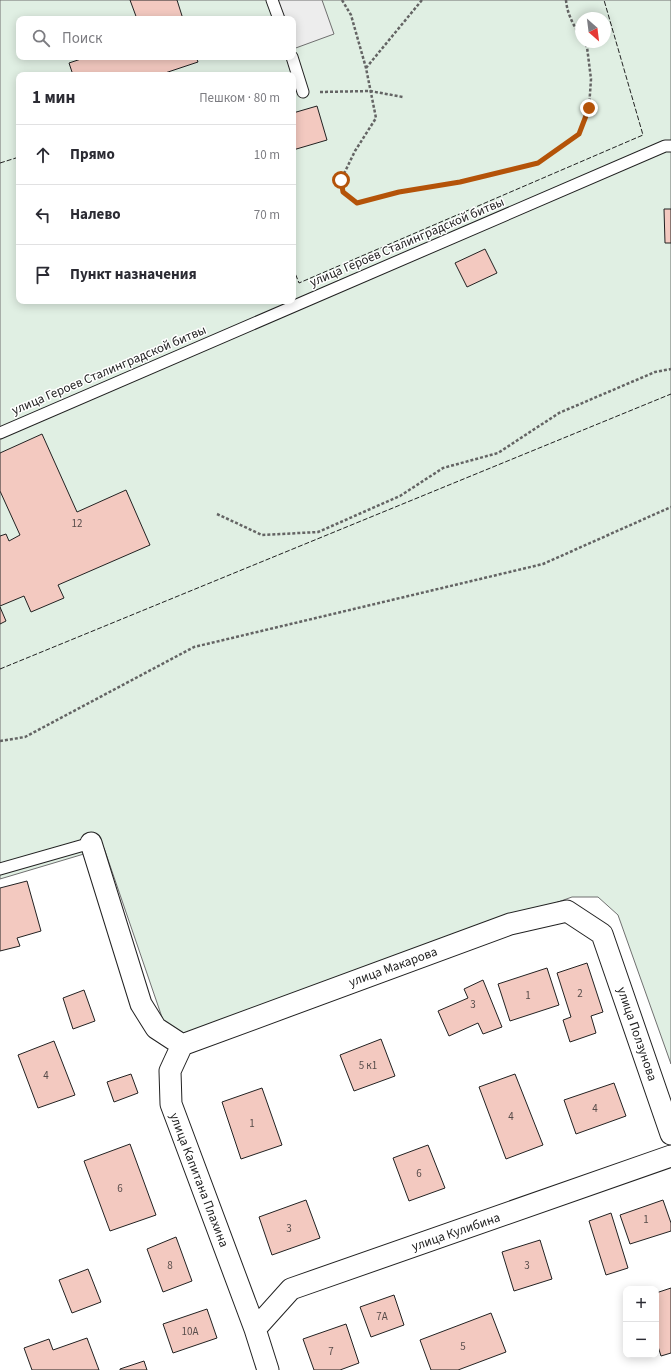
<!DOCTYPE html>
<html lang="ru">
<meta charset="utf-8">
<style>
:root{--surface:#fff;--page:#f2f2f3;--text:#2b2b33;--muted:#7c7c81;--line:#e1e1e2}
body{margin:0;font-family:"Source Sans 3",sans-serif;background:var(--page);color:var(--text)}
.controls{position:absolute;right:12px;bottom:12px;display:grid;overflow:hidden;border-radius:8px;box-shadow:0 2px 10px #0003}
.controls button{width:36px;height:36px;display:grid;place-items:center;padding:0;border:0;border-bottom:1px solid var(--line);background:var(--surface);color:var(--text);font:20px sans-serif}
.compass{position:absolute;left:575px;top:12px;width:36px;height:36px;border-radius:50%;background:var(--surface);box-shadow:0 2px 10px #0003;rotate:152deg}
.stop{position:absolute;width:12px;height:12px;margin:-9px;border:3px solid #b45309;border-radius:50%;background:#fff}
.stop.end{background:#b45309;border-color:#fff;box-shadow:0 1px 4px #0008}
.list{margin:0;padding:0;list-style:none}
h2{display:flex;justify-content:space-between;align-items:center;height:52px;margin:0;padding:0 16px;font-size:17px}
h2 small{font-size:13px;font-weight:400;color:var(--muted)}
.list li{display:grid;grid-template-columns:26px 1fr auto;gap:12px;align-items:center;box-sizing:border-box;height:60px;padding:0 16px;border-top:1px solid var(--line)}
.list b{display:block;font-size:15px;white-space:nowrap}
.list em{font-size:13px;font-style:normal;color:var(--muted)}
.icon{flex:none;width:22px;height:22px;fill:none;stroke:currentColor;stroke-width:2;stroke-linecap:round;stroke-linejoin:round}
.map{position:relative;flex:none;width:671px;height:1370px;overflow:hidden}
.search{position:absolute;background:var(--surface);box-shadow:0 2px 10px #0003;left:16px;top:16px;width:280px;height:44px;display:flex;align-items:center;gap:10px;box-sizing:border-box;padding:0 14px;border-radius:8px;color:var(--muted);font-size:15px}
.panel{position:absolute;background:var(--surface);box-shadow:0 2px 10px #0003;left:16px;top:72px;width:280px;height:232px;border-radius:8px}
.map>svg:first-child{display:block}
.green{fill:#e0efe3;stroke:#6f6f6f;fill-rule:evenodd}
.parking{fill:#ededed;stroke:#6f6f6f}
.building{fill:#f3c9c0;stroke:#222}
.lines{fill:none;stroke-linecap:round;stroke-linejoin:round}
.service-casing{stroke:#222;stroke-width:13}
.minor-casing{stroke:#222;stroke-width:23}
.path{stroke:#646464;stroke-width:2.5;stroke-dasharray:3 2;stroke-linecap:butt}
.service{stroke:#fff;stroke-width:11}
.minor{stroke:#fff;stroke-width:21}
.fence{stroke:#222;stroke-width:1;stroke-dasharray:5 2;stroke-linecap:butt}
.route{stroke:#b45309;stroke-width:5}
.labels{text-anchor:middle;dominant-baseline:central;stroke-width:3;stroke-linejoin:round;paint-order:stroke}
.number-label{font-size:11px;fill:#564c4a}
.street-label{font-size:13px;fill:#222;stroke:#fff}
</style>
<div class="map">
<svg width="671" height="1370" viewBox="0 0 671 1370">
<rect width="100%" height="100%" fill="#fff"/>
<path class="green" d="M 0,0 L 671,0 L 671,1064 L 618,915 L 598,897 L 572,897 L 183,1037 L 165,1026 L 104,848 L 0,879 ZM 581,18 L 605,18 L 605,42 L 581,42 ZM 19,19 L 293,19 L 293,57 L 19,57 ZM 19,75 L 293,75 L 293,301 L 19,301 Z"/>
<path class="parking" d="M 272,0 L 322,0 L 334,34 L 293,49 L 293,19 L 279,19 Z"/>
<path class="building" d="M 130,0 L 177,0 L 183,19 L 137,19 Z
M 87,57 L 196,57 L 198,62 L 159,75 L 73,75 L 69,63 Z
M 317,106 L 327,140 L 293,150 L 293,113 Z
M 664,209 L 671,209 L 671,243 L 665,243 Z
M 485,249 L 497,273 L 467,287 L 455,263 Z
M 42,434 L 77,512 L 126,490 L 150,545 L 58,585 L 64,598 L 31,612 L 24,596 L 0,606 L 0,536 L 6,534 L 9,541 L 20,535 L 0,491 L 0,453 Z
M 0,607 L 6,621 L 0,624 Z
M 27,881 L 41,931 L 17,938 L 20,946 L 0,951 L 0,888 Z
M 587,963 L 603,1012 L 591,1016 L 596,1033 L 570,1042 L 563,1020 L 571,1017 L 557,973 Z
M 547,968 L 559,1005 L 510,1021 L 498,984 Z
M 483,980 L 502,1027 L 483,1034 L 478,1023 L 449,1036 L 438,1011 L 468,998 L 464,989 Z
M 84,990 L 95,1021 L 73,1029 L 63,998 Z
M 381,1039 L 395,1076 L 354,1091 L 340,1055 Z
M 54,1041 L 75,1095 L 38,1108 L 18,1055 Z
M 131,1074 L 138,1093 L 114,1102 L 107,1082 Z
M 515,1074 L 543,1145 L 506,1159 L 479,1087 Z
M 614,1083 L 626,1116 L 576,1134 L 564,1100 Z
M 262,1088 L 282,1145 L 241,1159 L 222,1102 Z
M 130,1144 L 156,1215 L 110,1231 L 84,1161 Z
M 428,1145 L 445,1188 L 409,1201 L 393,1158 Z
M 306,1200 L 320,1238 L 272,1255 L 259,1217 Z
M 663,1200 L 671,1223 L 671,1231 L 630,1244 L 620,1215 Z
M 611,1213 L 628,1268 L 606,1275 L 589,1221 Z
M 176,1237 L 192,1281 L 163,1292 L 147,1249 Z
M 540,1240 L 552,1279 L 514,1291 L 502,1252 Z
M 88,1269 L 101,1302 L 72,1313 L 59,1280 Z
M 671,1288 L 671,1353 L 661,1356 L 656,1340 L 656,1293 Z
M 394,1295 L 404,1325 L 371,1337 L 360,1307 Z
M 207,1309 L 217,1338 L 173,1353 L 163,1324 Z
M 491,1313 L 506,1352 L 458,1370 L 431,1370 L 420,1340 Z
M 346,1324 L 359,1363 L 340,1370 L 314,1370 L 303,1339 Z
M 87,1338 L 99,1370 L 32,1370 L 24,1348 L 49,1339 L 53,1350 Z
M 144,1361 L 147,1370 L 120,1370 L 120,1369 Z"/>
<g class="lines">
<defs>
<path id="service" d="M 272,0 L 279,19
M 292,57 L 303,92
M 0,433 L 665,146 L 671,146
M 0,869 L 91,843"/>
<path id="minor" d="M 91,843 L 141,1004 L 156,1028 L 182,1045 L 170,1071 L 171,1104 L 255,1329 L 268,1370
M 182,1045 L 510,924 L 567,911 L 602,934 L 671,1134
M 255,1329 L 291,1289 L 671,1156"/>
</defs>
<use href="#service" class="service-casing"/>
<use href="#minor" class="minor-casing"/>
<path class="path" d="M 342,0 L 351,15 L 366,68 L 376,118 L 355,151 L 341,180 L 343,192 L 357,203 L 399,192 L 460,182 L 538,163 L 579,134 L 589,108 L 591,79 L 587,47 L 584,42
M 566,0 C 567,14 574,26 581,37
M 366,68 L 422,0
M 320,92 L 370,91 L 403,97
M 217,514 L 262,535 L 318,532 L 400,496 L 443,468 L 498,453 L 559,413 L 655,372 L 671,369
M 0,741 L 25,737 L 194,647 L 543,564 L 671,507"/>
<use href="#service" class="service"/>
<use href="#minor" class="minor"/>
<path class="fence" d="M 0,163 L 19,157
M 293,268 L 299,283 L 643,135 L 604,0
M 0,669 L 671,394"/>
</g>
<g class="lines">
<path class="route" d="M 341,180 L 343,192 L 357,203 L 399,192 L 460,182 L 538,163 L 579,134 L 589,108"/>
</g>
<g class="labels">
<g class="number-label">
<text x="77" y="523">12</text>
<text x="580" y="993">2</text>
<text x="528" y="995">1</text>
<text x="473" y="1004">3</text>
<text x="368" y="1065">5 к1</text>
<text x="46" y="1075">4</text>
<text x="595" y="1108">4</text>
<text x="511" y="1116">4</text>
<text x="252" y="1123">1</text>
<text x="419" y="1173">6</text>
<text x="120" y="1188">6</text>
<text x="646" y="1219">1</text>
<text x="289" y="1228">3</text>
<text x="170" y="1265">8</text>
<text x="527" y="1265">3</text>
<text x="382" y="1316">7А</text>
<text x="190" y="1331">10А</text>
<text x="463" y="1346">5</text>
<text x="331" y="1351">7</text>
</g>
<g class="street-label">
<text transform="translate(407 242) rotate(-23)">улица Героев Сталинградской битвы</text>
<text transform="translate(109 370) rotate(-23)">улица Героев Сталинградской битвы</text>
<text transform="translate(393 967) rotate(-20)">улица Макарова</text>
<text transform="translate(637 1034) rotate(71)">улица Ползунова</text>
<text transform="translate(199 1180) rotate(69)">улица Капитана Плахина</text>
<text transform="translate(456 1232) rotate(-19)">улица Кулибина</text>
</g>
</g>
</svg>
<div class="controls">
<button>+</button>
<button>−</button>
</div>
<svg class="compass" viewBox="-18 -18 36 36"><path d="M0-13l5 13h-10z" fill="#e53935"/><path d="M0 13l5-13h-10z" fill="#7c7c81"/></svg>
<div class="stop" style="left:341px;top:180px"></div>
<div class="stop end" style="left:589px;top:108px"></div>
<div class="search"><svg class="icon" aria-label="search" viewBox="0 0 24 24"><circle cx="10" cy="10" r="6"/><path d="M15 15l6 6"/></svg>Поиск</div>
<section class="panel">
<h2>1 мин<small>Пешком · 80 m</small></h2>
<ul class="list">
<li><svg class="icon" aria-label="ahead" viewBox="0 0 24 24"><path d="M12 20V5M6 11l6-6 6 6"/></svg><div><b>Прямо</b></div><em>10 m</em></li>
<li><svg class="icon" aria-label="left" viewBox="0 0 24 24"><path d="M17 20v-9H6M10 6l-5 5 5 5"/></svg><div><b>Налево</b></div><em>70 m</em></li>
<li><svg class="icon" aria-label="arrive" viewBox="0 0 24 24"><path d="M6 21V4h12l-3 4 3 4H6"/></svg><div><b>Пункт назначения</b></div></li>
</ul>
</section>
</div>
